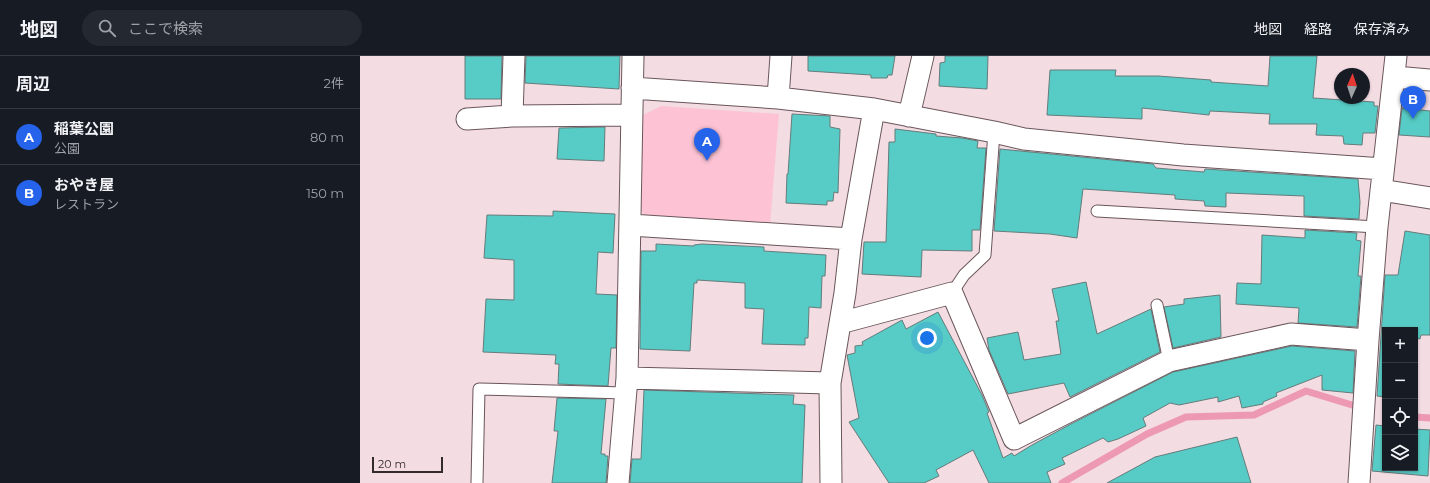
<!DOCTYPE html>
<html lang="ja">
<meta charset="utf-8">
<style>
:root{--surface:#171b24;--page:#242831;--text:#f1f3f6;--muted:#9ea1a6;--line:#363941;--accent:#2563eb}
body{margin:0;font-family:Montserrat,"Noto Sans JP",sans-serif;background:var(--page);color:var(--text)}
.controls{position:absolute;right:12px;bottom:12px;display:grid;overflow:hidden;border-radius:0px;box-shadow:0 1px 3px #0004}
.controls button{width:36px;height:36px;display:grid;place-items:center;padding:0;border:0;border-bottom:1px solid var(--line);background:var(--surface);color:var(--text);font:20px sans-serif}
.compass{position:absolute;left:974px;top:12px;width:36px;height:36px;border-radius:50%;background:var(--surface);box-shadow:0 1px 3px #0004;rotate:3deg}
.scale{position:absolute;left:12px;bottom:10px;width:71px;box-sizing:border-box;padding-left:4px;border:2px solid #332a2c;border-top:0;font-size:11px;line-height:14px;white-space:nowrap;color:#332a2c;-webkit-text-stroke:3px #f3dce2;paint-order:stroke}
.you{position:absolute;left:567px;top:282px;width:14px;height:14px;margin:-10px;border:3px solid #fff;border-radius:50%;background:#1a73e8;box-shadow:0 0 0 6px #1a73e833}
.badge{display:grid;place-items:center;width:26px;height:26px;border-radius:50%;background:var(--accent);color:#fff;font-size:13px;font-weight:700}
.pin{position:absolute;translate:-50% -33px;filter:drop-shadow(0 1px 2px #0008)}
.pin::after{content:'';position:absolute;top:21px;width:14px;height:12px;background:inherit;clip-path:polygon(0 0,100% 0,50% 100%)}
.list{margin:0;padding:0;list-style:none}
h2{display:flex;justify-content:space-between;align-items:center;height:52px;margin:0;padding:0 16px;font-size:17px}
h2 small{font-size:13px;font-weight:400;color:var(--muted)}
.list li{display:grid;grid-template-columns:26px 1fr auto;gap:12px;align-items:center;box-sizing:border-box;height:56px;padding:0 16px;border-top:1px solid var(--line)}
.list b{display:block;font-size:15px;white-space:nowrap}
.list p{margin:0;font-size:13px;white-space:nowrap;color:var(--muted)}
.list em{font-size:13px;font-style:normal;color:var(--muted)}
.icon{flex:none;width:22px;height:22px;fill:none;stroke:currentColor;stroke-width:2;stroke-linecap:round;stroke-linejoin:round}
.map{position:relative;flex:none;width:1070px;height:427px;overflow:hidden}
header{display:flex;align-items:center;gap:24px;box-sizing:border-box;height:56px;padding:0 20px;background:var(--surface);border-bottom:1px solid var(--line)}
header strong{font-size:19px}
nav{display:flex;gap:22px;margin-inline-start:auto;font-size:14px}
.search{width:280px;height:36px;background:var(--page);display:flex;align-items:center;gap:10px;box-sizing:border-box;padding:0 14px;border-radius:22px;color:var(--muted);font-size:15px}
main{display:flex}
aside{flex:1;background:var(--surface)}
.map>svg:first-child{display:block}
.green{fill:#fdc3d4}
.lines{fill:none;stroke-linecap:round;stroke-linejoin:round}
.stream{stroke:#ed99b3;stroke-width:7}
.building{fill:#57cbc5;stroke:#657c7b}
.service-casing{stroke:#69565b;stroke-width:13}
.minor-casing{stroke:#69565b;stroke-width:23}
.service{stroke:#fff;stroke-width:11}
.minor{stroke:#fff;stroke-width:21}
</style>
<header>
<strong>地図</strong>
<div class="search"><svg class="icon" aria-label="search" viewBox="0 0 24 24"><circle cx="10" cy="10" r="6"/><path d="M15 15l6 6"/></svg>ここで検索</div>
<nav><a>地図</a><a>経路</a><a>保存済み</a></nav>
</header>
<main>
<aside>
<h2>周辺<small>2件</small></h2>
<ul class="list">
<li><span class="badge">A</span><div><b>稲葉公園</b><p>公園</p></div><em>80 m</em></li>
<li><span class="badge">B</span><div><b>おやき屋</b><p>レストラン</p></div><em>150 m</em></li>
</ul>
</aside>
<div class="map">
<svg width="1070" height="427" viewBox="0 0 1070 427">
<rect width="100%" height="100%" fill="#f3dce2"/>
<path class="green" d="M 301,50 L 419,58 L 410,169 L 286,162 L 278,150 L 281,60 Z"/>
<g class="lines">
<path class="stream" d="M 1055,361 L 1070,362
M 702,427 L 787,378 L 826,361 L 894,359 L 946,335 L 992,349"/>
</g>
<path class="building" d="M 105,0 L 142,0 L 141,43 L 105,43 Z
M 166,0 L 260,0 L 259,33 L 165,27 Z
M 448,0 L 535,0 L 532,19 L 528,19 L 527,22 L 511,22 L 511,19 L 448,15 Z
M 585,0 L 628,0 L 627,33 L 579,30 L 580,7 L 585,6 Z
M 910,0 L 957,0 L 953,42 L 1014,46 L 1014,50 L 1018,50 L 1015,77 L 1003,77 L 1002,89 L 984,88 L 983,80 L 956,79 L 957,68 L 909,68 L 910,58 L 850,55 L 849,59 L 782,52 L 782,63 L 687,59 L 690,14 L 756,14 L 755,20 L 798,20 L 851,24 L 851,26 L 908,30 Z
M 1042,52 L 1070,55 L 1070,81 L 1039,79 Z
M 432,58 L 470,60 L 470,71 L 480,73 L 478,137 L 474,136 L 473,145 L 467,145 L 467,149 L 426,147 L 427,118 L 428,118 Z
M 245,71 L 244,105 L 197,103 L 199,72 Z
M 535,73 L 576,78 L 576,80 L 602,82 L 618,85 L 617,92 L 626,92 L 620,174 L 612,174 L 612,195 L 562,194 L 561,221 L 502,218 L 504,186 L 526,186 L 529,86 L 535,86 Z
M 640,93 L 793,108 L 796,112 L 844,116 L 845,113 L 998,123 L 1000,146 L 999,163 L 944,160 L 944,140 L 866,137 L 866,151 L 845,150 L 844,145 L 815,143 L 815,139 L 723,133 L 717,182 L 690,178 L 634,175 Z
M 193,155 L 255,158 L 253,197 L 238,196 L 236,238 L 257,239 L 256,292 L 251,292 L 248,330 L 198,328 L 199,308 L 195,308 L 196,299 L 123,296 L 126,243 L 154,244 L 154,204 L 124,202 L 127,159 L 193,160 Z
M 945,174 L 997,177 L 996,184 L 1001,185 L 998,220 L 1001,220 L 997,271 L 938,267 L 939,252 L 876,248 L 877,227 L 901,228 L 902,179 L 945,182 Z
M 1045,175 L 1070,179 L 1070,279 L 1061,279 L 1060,283 L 1055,282 L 1055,274 L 1025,274 L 1025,341 L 1017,340 L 1025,219 L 1038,219 Z
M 296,188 L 334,190 L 334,189 L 342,188 L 404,191 L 404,195 L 466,199 L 465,220 L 462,220 L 461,252 L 449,251 L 448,282 L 445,282 L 445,289 L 402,288 L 404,253 L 385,252 L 385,227 L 337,224 L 337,227 L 334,227 L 330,295 L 280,293 L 281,195 L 296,195 Z
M 726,226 L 737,278 L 791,253 L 800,296 L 710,341 L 704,327 L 648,338 L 629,294 L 627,282 L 658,276 L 664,304 L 701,298 L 696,265 L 699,265 L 692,233 Z
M 860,239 L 861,281 L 813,292 L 804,251 L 824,248 L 824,243 Z
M 578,256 L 622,339 L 629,356 L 627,357 L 643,402 L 652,397 L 654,400 L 672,389 L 709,369 L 813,316 L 932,290 L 995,295 L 993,337 L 962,334 L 962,319 L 916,337 L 917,340 L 903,346 L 903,348 L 882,352 L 879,340 L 858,346 L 858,341 L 819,349 L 810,347 L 783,362 L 786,370 L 758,383 L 748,386 L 743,382 L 702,402 L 705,408 L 687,416 L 691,427 L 629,427 L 613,394 L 576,414 L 579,420 L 564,427 L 529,427 L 489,366 L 499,362 L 487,299 L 495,297 L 495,290 L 503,289 L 502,286 L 542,264 L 546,273 Z
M 284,334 L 434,339 L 433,348 L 445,349 L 442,427 L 270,427 L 272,403 L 281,403 Z
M 197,342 L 246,343 L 241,398 L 245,398 L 245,400 L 248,400 L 246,427 L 192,427 L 198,375 L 194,375 Z
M 1016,369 L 1025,370 L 1025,412 L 1055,412 L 1055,373 L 1070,374 L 1068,420 L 1012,415 Z
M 877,381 L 891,427 L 747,427 L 795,401 Z"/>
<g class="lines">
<defs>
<path id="service" d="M 737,155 L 1017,171
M 592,237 L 604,219 L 625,199 L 634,76
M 797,249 L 809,305
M 117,427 L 119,333 L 265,337"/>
<path id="minor" d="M 154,0 L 152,60 L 272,59
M 1035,21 L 1070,24
M 272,32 L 418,42 L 514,53 L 634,76 L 664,83 L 823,99 L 1023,113
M 418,42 L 421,0
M 549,60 L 563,0
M 107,63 L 152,60
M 1021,134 L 1070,142
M 270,169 L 491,183
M 480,267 L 592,237 L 654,383 L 809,305 L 931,278 L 1008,284
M 267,322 L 470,327
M 258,427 L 267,322 L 273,0
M 471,427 L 470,327 L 485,237 L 491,183 L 514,53
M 999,427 L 1008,284 L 1017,171 L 1036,0"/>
</defs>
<use href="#service" class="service-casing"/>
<use href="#minor" class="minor-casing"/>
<use href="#service" class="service"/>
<use href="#minor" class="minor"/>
</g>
</svg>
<div class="controls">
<button>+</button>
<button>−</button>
<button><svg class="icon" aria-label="locate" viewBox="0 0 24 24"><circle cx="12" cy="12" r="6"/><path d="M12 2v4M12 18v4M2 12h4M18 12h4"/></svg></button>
<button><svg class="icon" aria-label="layers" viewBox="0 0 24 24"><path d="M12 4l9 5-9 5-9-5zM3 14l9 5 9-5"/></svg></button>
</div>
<svg class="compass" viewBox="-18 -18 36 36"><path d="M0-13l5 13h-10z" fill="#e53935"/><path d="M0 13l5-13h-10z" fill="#9ea1a6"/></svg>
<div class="scale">20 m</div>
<div class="you"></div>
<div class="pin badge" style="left:347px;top:105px">A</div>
<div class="pin badge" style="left:1053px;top:63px">B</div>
</div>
</main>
